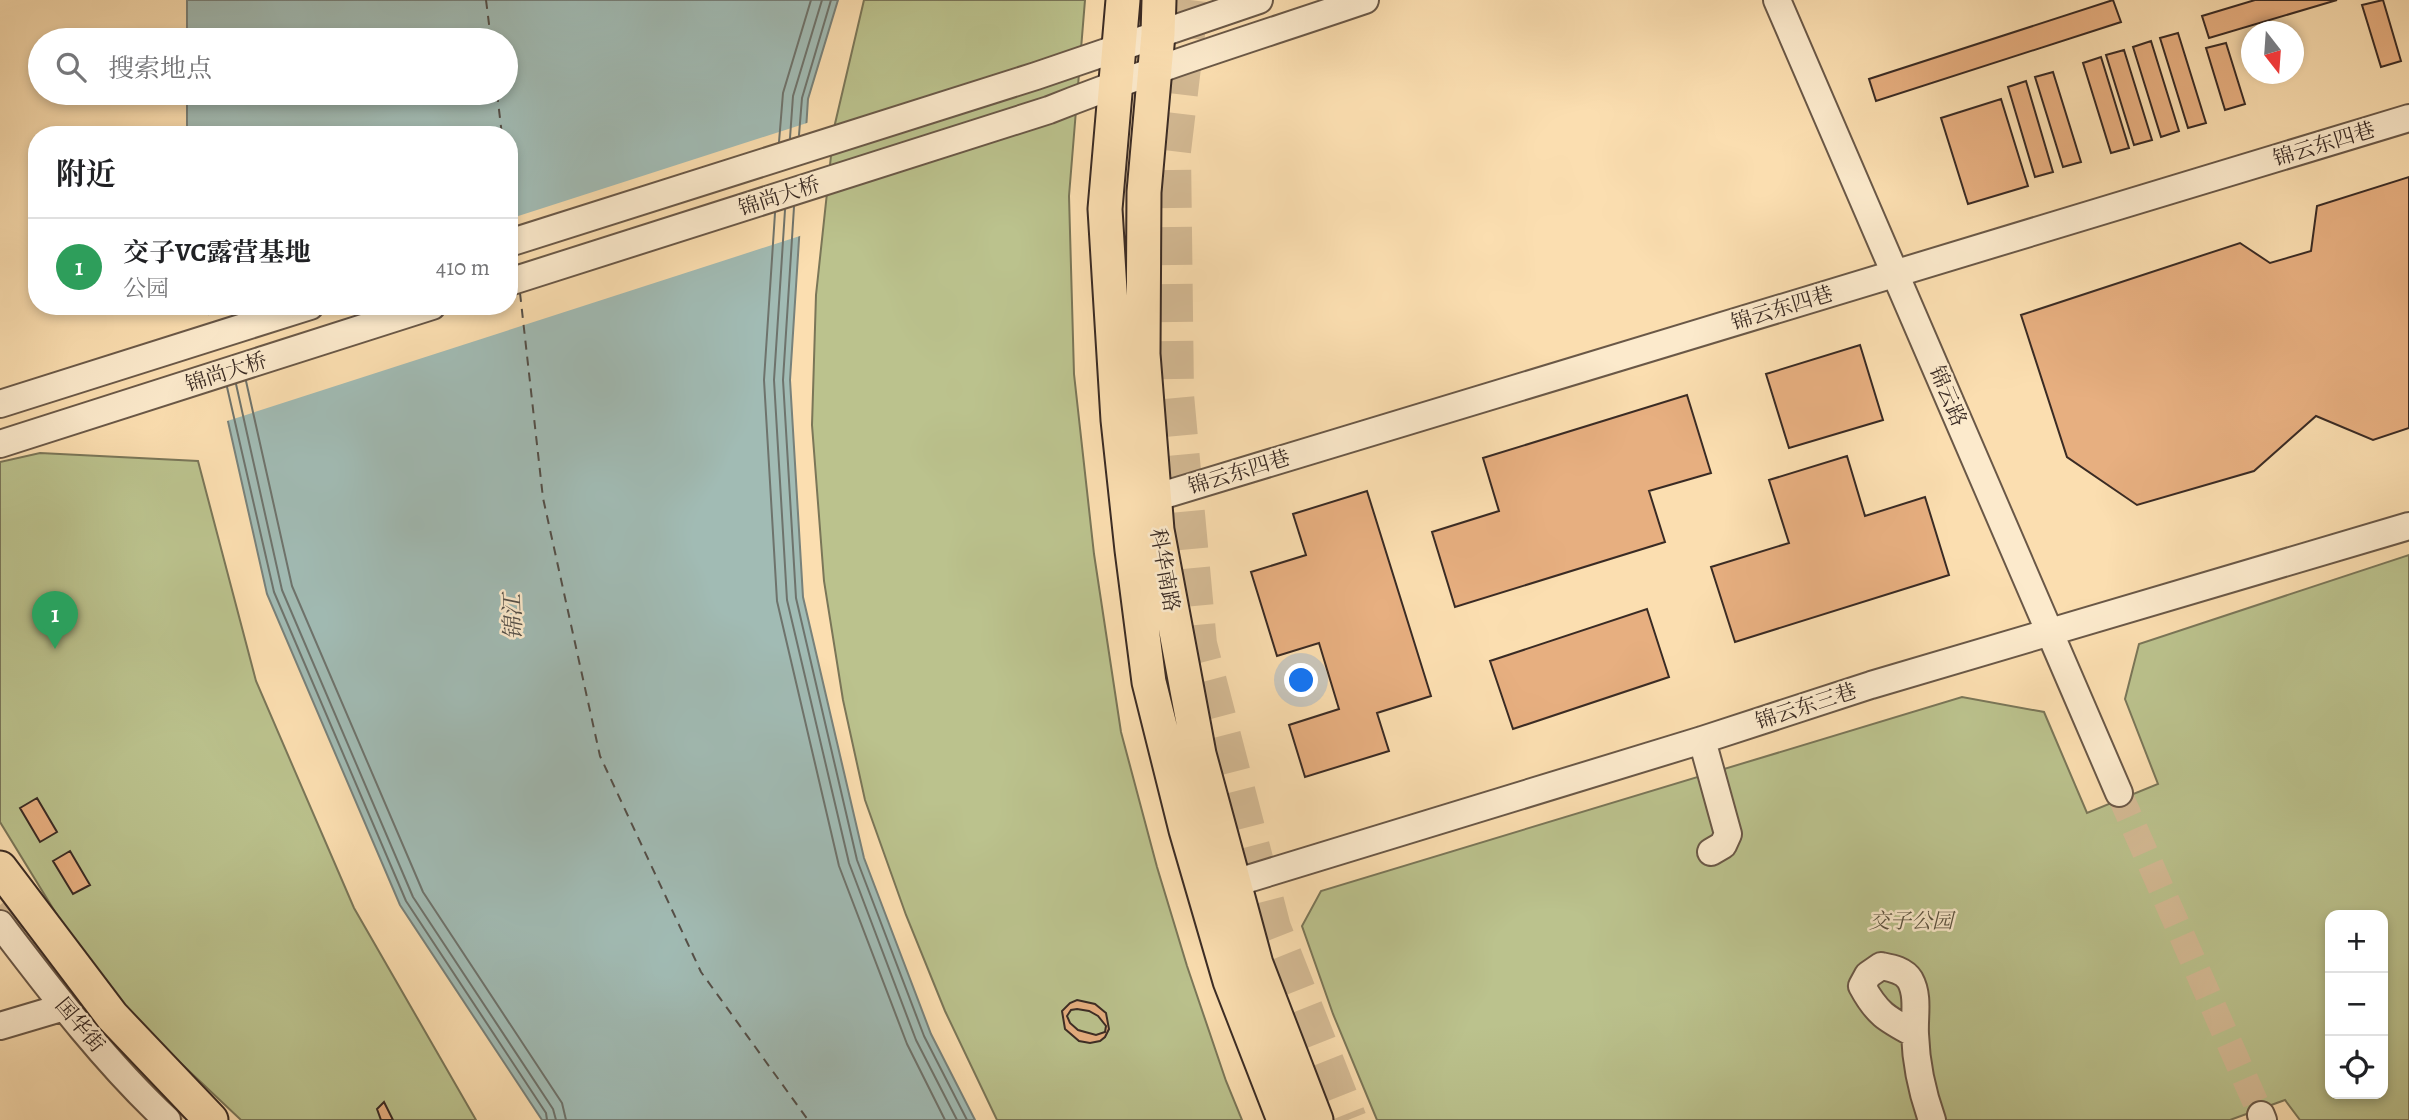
<!DOCTYPE html>
<html lang="zh">
<meta charset="utf-8">
<style>
:root{--surface:#fff;--page:#f2f2f2;--text:#202124;--muted:#757577;--line:#e0e0e0;--accent:#111827}
body{margin:0;font-family:Alegreya,"Noto Serif SC",serif;background:var(--page);color:var(--text)}
.controls{position:absolute;right:21px;bottom:21px;display:grid;overflow:hidden;border-radius:14px;box-shadow:0 4px 10px #0003}
.controls button{width:63px;height:63px;display:grid;place-items:center;padding:0;border:0;border-bottom:2px solid var(--line);background:var(--surface);color:var(--text);font:35px sans-serif}
.compass{position:absolute;left:2241px;top:21px;width:63px;height:63px;border-radius:50%;background:var(--surface);box-shadow:0 4px 10px #0003;rotate:163deg}
.you{position:absolute;left:1302px;top:681px;width:24px;height:24px;margin:-18px;border:5px solid #fff;border-radius:50%;background:#1a73e8;box-shadow:0 0 0 10px #1a73e833}
.badge{display:grid;place-items:center;width:46px;height:46px;border-radius:50%;background:var(--accent);color:#fff;font-size:23px;font-weight:700}
.pin{position:absolute;translate:-50% -58px;filter:drop-shadow(0 2px 4px #0008)}
.pin::after{content:'';position:absolute;top:37px;width:24px;height:21px;background:inherit;clip-path:polygon(0 0,100% 0,50% 100%)}
.list{margin:0;padding:0;list-style:none}
h2{display:flex;justify-content:space-between;align-items:center;height:91px;margin:0;padding:0 28px;font-size:30px}
h2 small{font-size:23px;font-weight:400;color:var(--muted)}
.list li{display:grid;grid-template-columns:46px 1fr auto;gap:21px;align-items:center;box-sizing:border-box;height:98px;padding:0 28px;border-top:2px solid var(--line)}
.list b{display:block;font-size:26px;white-space:nowrap}
.list p{margin:0;font-size:23px;white-space:nowrap;color:var(--muted)}
.list em{font-size:23px;font-style:normal;color:var(--muted)}
.icon{flex:none;width:38px;height:38px;fill:none;stroke:currentColor;stroke-width:2;stroke-linecap:round;stroke-linejoin:round}
.map{position:relative;flex:none;width:2409px;height:1120px;overflow:hidden}
.search{position:absolute;background:var(--surface);box-shadow:0 4px 10px #0003;left:28px;top:28px;width:490px;height:77px;display:flex;align-items:center;gap:18px;box-sizing:border-box;padding:0 24px;border-radius:38px;color:var(--muted);font-size:26px}
.panel{position:absolute;background:var(--surface);box-shadow:0 4px 10px #0003;left:28px;top:126px;width:490px;height:189px;border-radius:28px}
.map>svg:first-child{display:block}
.green{fill:#bbc28d;stroke:#7a7658;stroke-width:2;fill-rule:evenodd}
.water{fill:#a1bbb4;stroke:#78817a;stroke-width:2}
.pier{fill:#fbdeb0}
.lines{fill:none;stroke-linecap:round;stroke-linejoin:round}
.shore{stroke:#6e736c;stroke-width:2}
.ferry{stroke:#544f48;stroke-width:2;stroke-dasharray:9 7;stroke-linecap:butt}
.building{fill:#e7af80;stroke:#3a2b24;stroke-width:2;fill-rule:evenodd}
.minor-tunnel{stroke:#d4ba94;stroke-width:26;stroke-dasharray:26 13;stroke-linecap:butt}
.major-tunnel{stroke:#d4ba94;stroke-width:33;stroke-dasharray:33 17;stroke-linecap:butt}
.highway-tunnel{stroke:#d4ba94;stroke-width:38;stroke-dasharray:38 19;stroke-linecap:butt}
.minor-casing{stroke:#6a5847;stroke-width:30}
.major-casing{stroke:#3a2b24;stroke-width:37}
.minor{stroke:#fceacc;stroke-width:26}
.major{stroke:#fbdeb0;stroke-width:33}
.labels{text-anchor:middle;dominant-baseline:central;stroke-width:5;stroke-linejoin:round;paint-order:stroke}
.street-label{font-size:21px;fill:#3a2b24;stroke:#fceacc}
.park-label{font-size:21px;font-style:italic;fill:#5a513e;stroke:#fceacc}
.water-label{font-size:23px;font-style:italic;fill:#544f48;stroke:#fceacc}
</style>
<div class="map">
<svg width="2409" height="1120" viewBox="0 0 2409 1120">
<rect width="100%" height="100%" fill="#fbdeb0"/>
<filter id="stains"><feTurbulence type="fractalNoise" baseFrequency=".00286" numOctaves="4"/><feColorMatrix values="0 0 0 0 .2 0 0 0 0 .09 0 0 0 0 .02 0 0 0 .5 -.17"/></filter>
<radialGradient id="worn" r=".72"><stop offset=".6" stop-color="#630" stop-opacity="0"/><stop offset="1" stop-color="#630" stop-opacity=".3"/></radialGradient>
<path class="green" d="M 864,0 L 1085,0 L 1069,196 L 1074,374 L 1094,554 L 1121,732 L 1157,867 L 1187,966 L 1226,1081 L 1242,1120 L 997,1120 L 945,1011 L 906,915 L 865,800 L 843,700 L 824,581 L 812,425 L 816,295 L 834,128 Z
M 40,453 L 198,461 L 256,681 L 354,908 L 476,1120 L 241,1120 L 103,990 L 0,822 L 0,462 Z
M 2409,555 L 2409,1120 L 2300,1120 L 2285,1100 L 2230,1120 L 1377,1120 L 1333,1014 L 1302,926 L 1321,891 L 1962,697 L 2044,712 L 2087,813 L 2158,784 L 2125,699 L 2139,644 ZM 2330,915 L 2383,915 L 2383,1094 L 2330,1094 Z"/>
<path class="water" d="M 187,0 L 838,0 L 808,99 L 790,380 L 803,597 L 864,858 L 931,1034 L 975,1120 L 542,1120 L 400,905 L 267,594 L 220,386 L 208,306 L 509,306 L 509,135 L 187,135 L 187,93 L 506,93 L 506,40 L 187,40 Z"/>
<path class="pier" d="M 810,122 L 803,235 L 224,422 L 216,386 L 206,316 L 237,306 L 509,306 L 509,219 Z"/>
<g class="lines">
<path class="shore" d="M 799,135 L 802,98 L 831,0
M 790,138 L 793,96 L 822,0
M 779,142 L 783,93 L 811,0
M 794,207 L 783,380 L 796,598 L 857,860 L 924,1036 L 967,1120
M 785,210 L 774,380 L 787,600 L 849,863 L 916,1040 L 957,1120
M 775,213 L 764,380 L 777,601 L 839,866 L 907,1044 L 945,1120
M 246,381 L 292,586 L 423,892 L 562,1103 L 566,1120
M 236,384 L 282,590 L 413,897 L 553,1109 L 556,1120
M 227,387 L 274,592 L 406,901 L 546,1113 L 547,1120"/>
<path class="ferry" d="M 486,0 L 491,40
M 497,93 L 502,135
M 509,202 L 512,228
M 515,255 L 517,266
M 520,293 L 543,498 L 600,756 L 701,972 L 808,1120"/>
</g>
<path class="building" d="M 2113,0 L 2121,22 L 1876,101 L 1869,79 Z
M 2255,0 L 2337,0 L 2209,38 L 2202,16 Z
M 2383,0 L 2401,61 L 2381,67 L 2362,5 Z
M 2178,33 L 2206,123 L 2188,128 L 2160,38 Z
M 2151,41 L 2179,131 L 2161,137 L 2133,47 Z
M 2226,43 L 2245,104 L 2225,110 L 2206,48 Z
M 2124,50 L 2152,140 L 2134,145 L 2106,55 Z
M 2101,57 L 2129,148 L 2111,153 L 2083,63 Z
M 2053,72 L 2081,162 L 2063,167 L 2035,77 Z
M 2026,81 L 2053,172 L 2035,177 L 2008,87 Z
M 2001,99 L 2028,186 L 1968,204 L 1941,118 Z
M 2409,177 L 2409,428 L 2373,440 L 2316,416 L 2254,471 L 2137,505 L 2067,457 L 2021,315 L 2240,243 L 2270,263 L 2311,251 L 2317,206 Z
M 1860,345 L 1883,420 L 1789,448 L 1766,374 Z
M 1687,395 L 1711,473 L 1649,491 L 1665,542 L 1455,607 L 1432,532 L 1499,511 L 1483,458 Z
M 1847,456 L 1865,516 L 1925,497 L 1949,575 L 1735,642 L 1711,567 L 1789,543 L 1769,480 Z
M 1367,491 L 1431,696 L 1377,713 L 1389,751 L 1305,777 L 1289,725 L 1339,709 L 1319,643 L 1277,656 L 1251,572 L 1306,555 L 1293,514 Z
M 1647,609 L 1669,677 L 1513,729 L 1490,661 Z
M 37,798 L 57,832 L 40,842 L 20,808 Z
M 70,851 L 90,885 L 73,894 L 53,861 Z
M 1077,1000 L 1095,1004 L 1106,1013 L 1109,1029 L 1105,1037 L 1100,1041 L 1090,1043 L 1079,1041 L 1065,1029 L 1062,1011 L 1070,1003 ZM 1077,1009 L 1089,1011 L 1098,1016 L 1106,1026 L 1105,1032 L 1096,1035 L 1078,1030 L 1070,1023 L 1067,1016 L 1071,1010 Z
M 384,1102 L 393,1120 L 381,1120 L 377,1109 Z"/>
<g class="lines">
<path class="minor-tunnel" d="M 2119,793 L 2261,1115"/>
<path class="major-tunnel" d="M 0,905 L 25,938 L 182,1120"/>
<path class="highway-tunnel" d="M 1190,0 L 1172,151 L 1175,395 L 1198,644 L 1272,928 L 1348,1120"/>
<defs>
<path id="minor" d="M 1777,0 L 2119,793
M 509,243 L 1036,76 L 1259,0
M 509,282 L 1049,110 C 1152,69 1259,36 1365,0
M 0,404 L 310,306
M 0,444 L 432,306
M 1154,498 L 2409,118
M 1702,740 L 1728,834 L 1723,845 L 1711,852
M 1215,889 L 1702,740 L 1871,685 L 2409,526
M 0,924 C 52,992 104,1061 167,1120
M 0,1026 L 64,1007
M 1915,1034 C 1887,1019 1877,1014 1862,986 L 1868,975 L 1881,966 C 1891,968 1904,970 1910,980 C 1919,996 1914,1017 1915,1034 C 1916,1064 1922,1092 1932,1120
M 2261,1115 L 2263,1120"/>
<path id="major" d="M 1123,0 L 1105,209 L 1118,420 L 1132,550 L 1149,682 L 1186,830 L 1230,981 L 1284,1120
M 1159,0 L 1158,34 L 1144,192 L 1143,354 L 1157,530 L 1199,754 L 1256,964 L 1316,1120
M 0,868 L 112,1016 L 211,1120"/>
</defs>
<use href="#minor" class="minor-casing"/>
<use href="#major" class="major-casing"/>
<use href="#minor" class="minor"/>
<use href="#major" class="major"/>
</g>
<g class="labels">
<g class="street-label">
<text transform="translate(2324 144) rotate(-17)">锦云东四巷</text>
<text transform="translate(779 196) rotate(-18)">锦尚大桥</text>
<text transform="translate(1782 308) rotate(-17)">锦云东四巷</text>
<text transform="translate(226 372) rotate(-18)">锦尚大桥</text>
<text transform="translate(1948 396) rotate(67)">锦云路</text>
<text transform="translate(1239 472) rotate(-17)">锦云东四巷</text>
<text transform="translate(1165 570) rotate(80)">科华南路</text>
<text transform="translate(1806 706) rotate(-18)">锦云东三巷</text>
<text transform="translate(80 1025) rotate(50)">国华街</text>
</g>
<g class="park-label">
<text x="1911" y="921">交子公园</text>
</g>
<g class="water-label">
<text transform="translate(513 617) rotate(-92)">锦江</text>
</g>
</g>
<rect width="100%" height="100%" filter="url(#stains)"/>
<rect width="100%" height="100%" fill="url(#worn)"/>
</svg>
<div class="controls">
<button>+</button>
<button>−</button>
<button><svg class="icon" aria-label="locate" viewBox="0 0 24 24"><circle cx="12" cy="12" r="6"/><path d="M12 2v4M12 18v4M2 12h4M18 12h4"/></svg></button>
</div>
<svg class="compass" viewBox="-18 -18 36 36"><path d="M0-13l5 13h-10z" fill="#e53935"/><path d="M0 13l5-13h-10z" fill="#757577"/></svg>
<div class="you"></div>
<div class="pin badge" style="left:55px;top:649px;background:#2e9e5b">1</div>
<div class="search"><svg class="icon" aria-label="search" viewBox="0 0 24 24"><circle cx="10" cy="10" r="6"/><path d="M15 15l6 6"/></svg>搜索地点</div>
<section class="panel">
<h2>附近<small></small></h2>
<ul class="list">
<li><span class="badge" style="background:#2e9e5b">1</span><div><b>交子VC露营基地</b><p>公园</p></div><em>410 m</em></li>
</ul>
</section>
</div>
